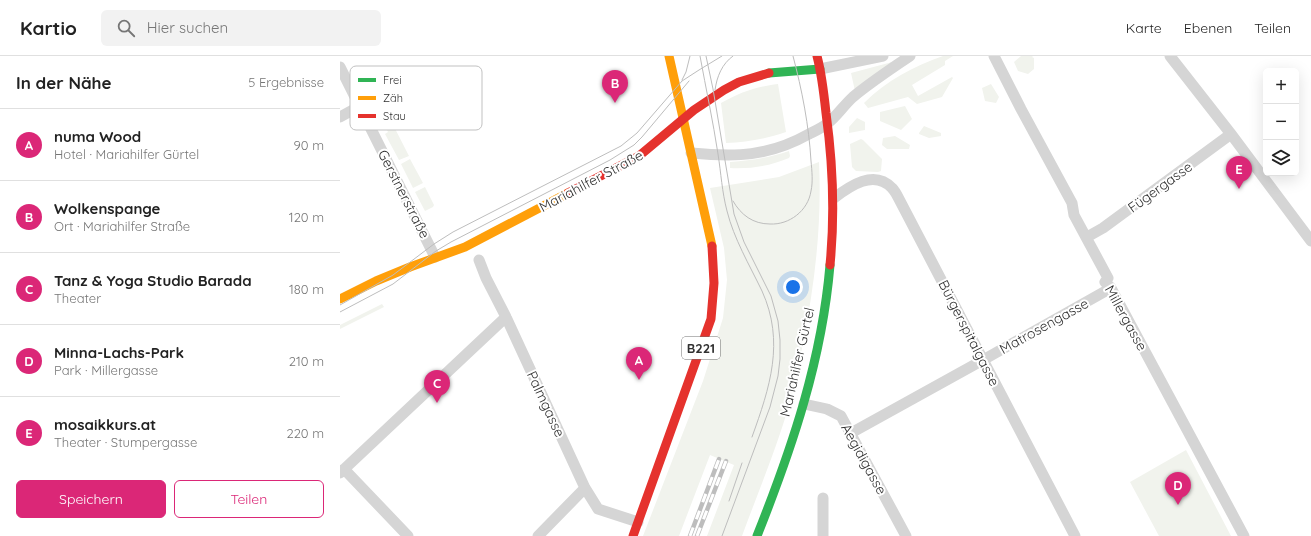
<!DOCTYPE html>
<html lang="de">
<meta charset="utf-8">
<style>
:root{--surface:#fff;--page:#f2f2f2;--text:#222;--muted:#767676;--line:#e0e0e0;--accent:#db2777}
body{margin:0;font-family:Quicksand,sans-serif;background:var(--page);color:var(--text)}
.controls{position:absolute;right:12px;top:12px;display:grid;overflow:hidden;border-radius:6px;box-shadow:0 4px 16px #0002}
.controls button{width:36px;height:36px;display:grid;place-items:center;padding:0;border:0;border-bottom:1px solid var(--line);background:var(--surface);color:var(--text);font:20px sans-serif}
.you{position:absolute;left:453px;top:231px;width:14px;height:14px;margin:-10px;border:3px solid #fff;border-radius:50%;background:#1a73e8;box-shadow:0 0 0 6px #1a73e833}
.badge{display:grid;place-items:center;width:26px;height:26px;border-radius:50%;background:var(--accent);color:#fff;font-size:13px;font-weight:700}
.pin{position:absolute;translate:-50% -33px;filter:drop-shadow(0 1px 2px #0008)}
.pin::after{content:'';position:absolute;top:21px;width:14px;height:12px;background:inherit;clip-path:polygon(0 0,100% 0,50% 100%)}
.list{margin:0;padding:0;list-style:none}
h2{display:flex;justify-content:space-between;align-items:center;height:52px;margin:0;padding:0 16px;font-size:17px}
h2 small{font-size:13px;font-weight:400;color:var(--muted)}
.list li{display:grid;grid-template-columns:26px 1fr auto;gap:12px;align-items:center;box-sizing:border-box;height:72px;padding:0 16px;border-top:1px solid var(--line)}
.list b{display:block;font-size:15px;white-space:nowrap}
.list p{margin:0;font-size:13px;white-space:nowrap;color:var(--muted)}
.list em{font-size:13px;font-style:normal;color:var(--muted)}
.actions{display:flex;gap:8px;padding:12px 16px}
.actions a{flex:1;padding:9px 0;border:1px solid var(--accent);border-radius:6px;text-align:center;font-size:14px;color:var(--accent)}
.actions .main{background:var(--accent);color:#fff}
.icon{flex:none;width:22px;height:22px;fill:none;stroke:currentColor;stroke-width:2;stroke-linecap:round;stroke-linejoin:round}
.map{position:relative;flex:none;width:971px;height:480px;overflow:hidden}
header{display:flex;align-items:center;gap:24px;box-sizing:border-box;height:56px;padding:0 20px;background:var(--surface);border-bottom:1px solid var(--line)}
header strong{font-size:19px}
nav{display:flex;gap:22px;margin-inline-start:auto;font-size:14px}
.search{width:280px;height:36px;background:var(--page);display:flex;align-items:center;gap:10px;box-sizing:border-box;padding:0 14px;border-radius:6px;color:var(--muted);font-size:15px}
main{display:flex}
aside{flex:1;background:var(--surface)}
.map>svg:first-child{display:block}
.green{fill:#f1f3ed}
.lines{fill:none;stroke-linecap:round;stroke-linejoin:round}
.street{stroke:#d5d5d5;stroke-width:11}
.fast{stroke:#30b455;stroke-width:9}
.slow{stroke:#ff9f0a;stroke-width:9}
.jam{stroke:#e5322d;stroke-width:9}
.tram{stroke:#bdbdbd;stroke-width:1}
.rail-casing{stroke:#bdbdbd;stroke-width:4.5}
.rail{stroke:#fff;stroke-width:3;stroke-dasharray:9;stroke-linecap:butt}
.labels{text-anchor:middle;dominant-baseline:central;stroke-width:4;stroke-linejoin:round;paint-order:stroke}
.shield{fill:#fff;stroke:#6f6f6f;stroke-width:1}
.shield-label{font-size:13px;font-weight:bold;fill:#313131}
.street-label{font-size:14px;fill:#313131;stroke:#fff}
.key{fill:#fff;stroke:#c1c1c1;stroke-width:1}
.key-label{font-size:11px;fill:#313131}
</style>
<header>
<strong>Kartio</strong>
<div class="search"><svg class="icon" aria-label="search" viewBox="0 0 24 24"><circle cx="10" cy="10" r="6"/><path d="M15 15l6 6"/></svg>Hier suchen</div>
<nav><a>Karte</a><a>Ebenen</a><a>Teilen</a></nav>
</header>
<main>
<aside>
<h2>In der Nähe<small>5 Ergebnisse</small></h2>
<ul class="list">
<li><span class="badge">A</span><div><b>numa Wood</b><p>Hotel · Mariahilfer Gürtel</p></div><em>90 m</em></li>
<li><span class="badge">B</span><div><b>Wolkenspange</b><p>Ort · Mariahilfer Straße</p></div><em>120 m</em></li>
<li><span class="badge">C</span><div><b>Tanz &amp; Yoga Studio Barada</b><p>Theater</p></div><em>180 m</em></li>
<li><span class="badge">D</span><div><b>Minna-Lachs-Park</b><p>Park · Millergasse</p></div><em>210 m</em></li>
<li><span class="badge">E</span><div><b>mosaikkurs.at</b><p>Theater · Stumpergasse</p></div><em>220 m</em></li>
</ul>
<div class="actions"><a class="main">Speichern</a><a>Teilen</a></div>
</aside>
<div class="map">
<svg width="971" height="480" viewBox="0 0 971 480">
<rect width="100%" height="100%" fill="#fff"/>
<path class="green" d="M 603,0 L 613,0 L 605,5 L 605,9 L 572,29 L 578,40 L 612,21 L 613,22 L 602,41 L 577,48 L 568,41 L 528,52 L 524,47 C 546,25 574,10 603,0 Z
M 681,0 L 693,0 L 692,1 L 694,2 L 694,13 L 688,18 L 678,15 L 674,6 Z
M 556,5 L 515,35 L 511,17 Z
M 438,28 L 446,76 C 426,83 407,86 386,87 L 381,47 C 401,36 415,31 438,28 Z
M 651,28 L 659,41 L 656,47 L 645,45 L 642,32 Z
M 565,50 L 572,63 L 561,74 L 540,65 L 540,56 Z
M 42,52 L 45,53 L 69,100 L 59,104 L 45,78 L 48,76 L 37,55 Z
M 517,62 L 525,66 L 525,74 L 509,77 L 509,71 Z
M 584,70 L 601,77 L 601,80 L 589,82 L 579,78 L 579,77 Z
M 555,80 L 570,89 L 569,93 L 547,93 L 542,89 L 543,82 Z
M 521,83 L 523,84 L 542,103 L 541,115 L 538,116 L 516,115 L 512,111 L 510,88 Z
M 449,95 L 450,100 L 449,102 C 430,110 411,113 390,112 L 390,106 C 411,104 429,102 449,95 Z
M 70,103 L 83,127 L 73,132 L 61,108 Z
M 479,106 C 482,167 475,227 463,287 C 460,301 458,317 454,331 C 441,382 420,431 402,480 L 367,480 L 394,409 L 370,399 L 339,480 L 303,480 L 363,325 L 383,262 L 387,224 L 384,192 L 370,132 L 439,121 Z
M 85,131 L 94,149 L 93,151 L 85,155 L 75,136 Z
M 42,248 L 44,251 L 0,273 L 0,269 Z
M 846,394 L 891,480 L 819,480 L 790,426 Z"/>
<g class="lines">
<path class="street" d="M 654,0 L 681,53 L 732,147 L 734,159 L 768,222 L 765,226 L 771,232 L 904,480
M 830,0 L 891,78 L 971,185
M 0,11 L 95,201
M 480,13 L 543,0
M 0,61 L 20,50
M 351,97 C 396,101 428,101 469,78 C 475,75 482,72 488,67 C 497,60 504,49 513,41 C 531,26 551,13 570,0
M 494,142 C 510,130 534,113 552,132 C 555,135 557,139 559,143 L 735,480
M 747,181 L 763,172 L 891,78
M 139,204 L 146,222 L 166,261 L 245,432 L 258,453 L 298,466
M 464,348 L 487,353 L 501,360 L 566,480
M 511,377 L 643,304 L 771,232
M 4,413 L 68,480
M 0,417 L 166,261
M 483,442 L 483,480
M 198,480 L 245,432"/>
<path class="fast" d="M 429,17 L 480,13
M 417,480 C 452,392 482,304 490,209"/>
<path class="slow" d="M 329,0 L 372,190
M 0,243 L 36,225 L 70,211 L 125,191 L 228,137"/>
<path class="jam" d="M 477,0 C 482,19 484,38 486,57 C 493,108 495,158 490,209
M 228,137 L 299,100 L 354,54 L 384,34 L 399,26 L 429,17
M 293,480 L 371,263 L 374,227 L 372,190"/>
<path class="tram" d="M 360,0 C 366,33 373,65 378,98 C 381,117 382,136 387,155 C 394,183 409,208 422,235 C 445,286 430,331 412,381
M 366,0 L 373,33 L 394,158 L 404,186 L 431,240 L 438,265 L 440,284 L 440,303 L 438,320 L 430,351 L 382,480
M 342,24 L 346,16 L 350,0
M 375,34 C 377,20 382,8 393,0
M 393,145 C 401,159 413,168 430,168 C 449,169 468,155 471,135 C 473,126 472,115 471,105 C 469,70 462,34 453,0
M 0,249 L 53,219 L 94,188 L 113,176 L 281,90 L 297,77 L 342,25 L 359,14 L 382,0
M 0,256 L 53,228 L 96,195 L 111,186 L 270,104 L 294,89 L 302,81 L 349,25
M 389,445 L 402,407"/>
<defs>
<path id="rail" d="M 350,480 L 379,403
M 357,480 L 386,405"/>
</defs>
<use href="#rail" class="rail-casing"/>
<use href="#rail" class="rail"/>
</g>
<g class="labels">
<rect class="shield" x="342" y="281" width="38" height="22" rx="3"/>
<g class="shield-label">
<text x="361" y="292">B221</text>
</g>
<g class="street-label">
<text transform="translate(251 125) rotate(-28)">Mariahilfer Straße</text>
<text transform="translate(820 131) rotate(-36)">Fügergasse</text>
<text transform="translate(64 138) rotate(63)">Gerstnerstraße</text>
<text transform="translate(786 262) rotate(61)">Millergasse</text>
<text transform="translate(704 270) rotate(-29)">Matrosengasse</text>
<text transform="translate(629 277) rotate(63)">Bürgerspitalgasse</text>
<text transform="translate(457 306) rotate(-77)">Mariahilfer Gürtel</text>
<text transform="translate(206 348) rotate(65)">Palmgasse</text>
<text transform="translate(524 403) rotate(61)">Aegidigasse</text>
</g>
</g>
<rect x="10" y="10" width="132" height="64" rx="6" class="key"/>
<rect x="18" y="22" width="18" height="4" fill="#30b455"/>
<rect x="18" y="40" width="18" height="4" fill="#ff9f0a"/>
<rect x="18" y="58" width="18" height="4" fill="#e5322d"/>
<g class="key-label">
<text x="43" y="28">Frei</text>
<text x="43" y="46">Zäh</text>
<text x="43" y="64">Stau</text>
</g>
</svg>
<div class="controls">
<button>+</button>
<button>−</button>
<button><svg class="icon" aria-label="layers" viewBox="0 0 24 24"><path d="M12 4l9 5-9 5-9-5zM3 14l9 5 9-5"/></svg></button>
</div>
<div class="you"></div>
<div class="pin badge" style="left:299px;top:324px">A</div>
<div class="pin badge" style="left:275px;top:47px">B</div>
<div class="pin badge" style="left:97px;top:347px">C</div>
<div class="pin badge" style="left:838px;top:449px">D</div>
<div class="pin badge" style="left:899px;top:133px">E</div>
</div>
</main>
